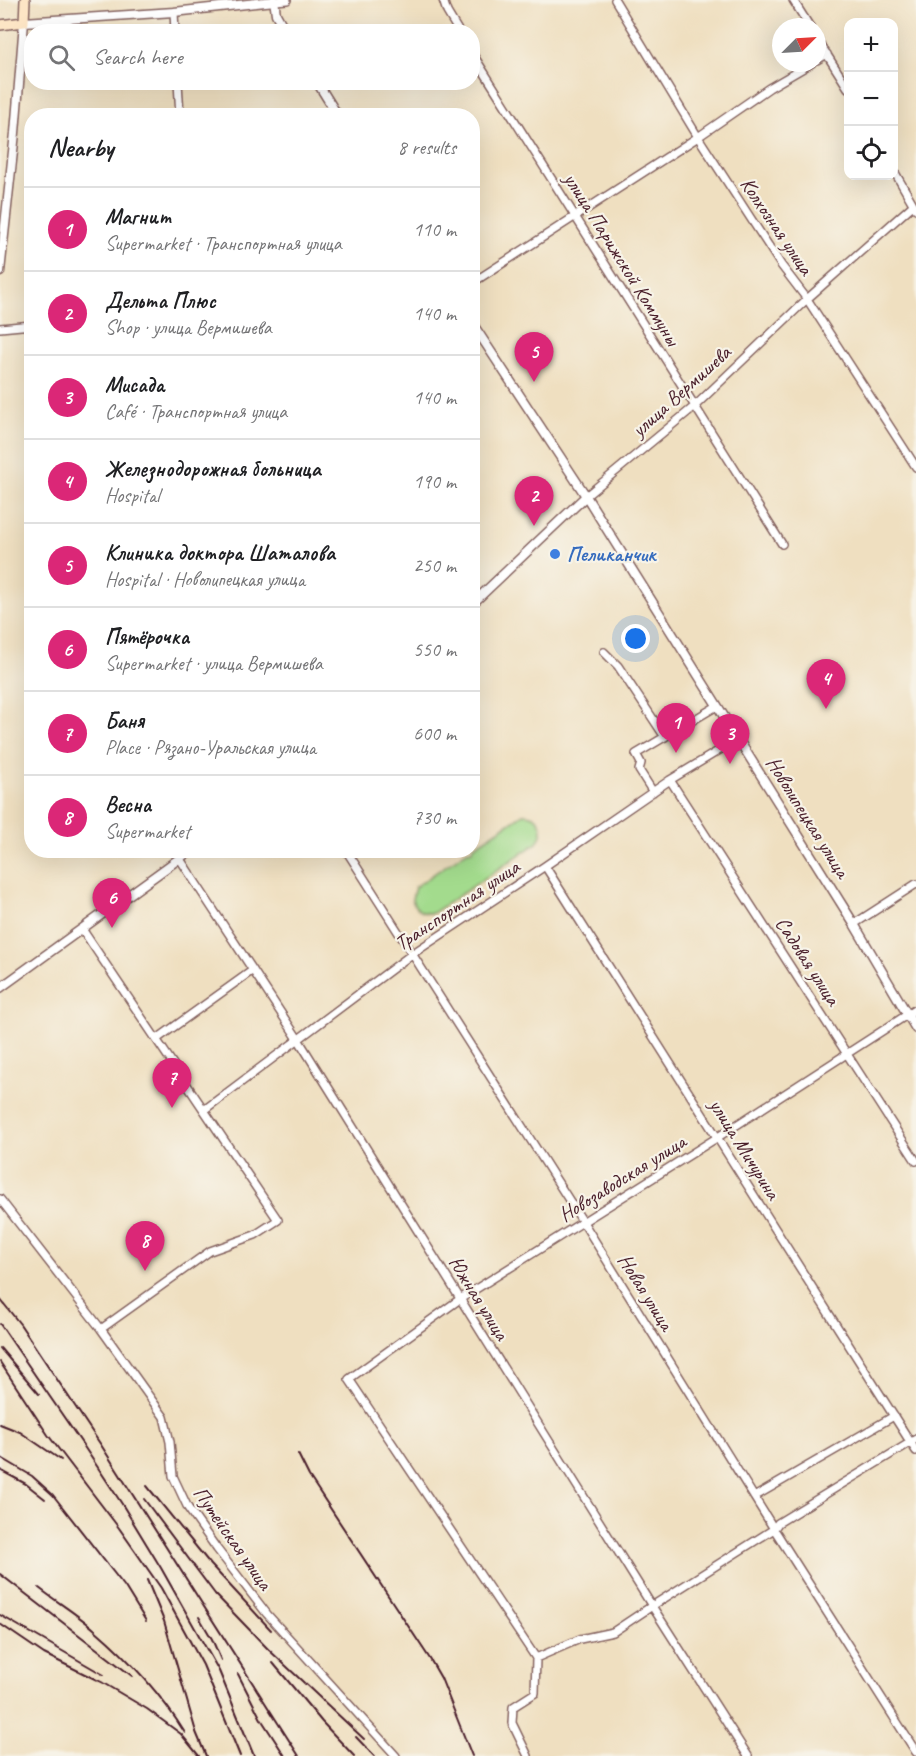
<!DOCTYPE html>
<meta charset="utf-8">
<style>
:root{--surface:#fff;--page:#f2f2f2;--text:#202124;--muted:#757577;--line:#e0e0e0;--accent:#db2777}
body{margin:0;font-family:Caveat,sans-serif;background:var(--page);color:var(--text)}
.controls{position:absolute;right:18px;top:18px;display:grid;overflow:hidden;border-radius:12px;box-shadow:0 6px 24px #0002}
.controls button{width:54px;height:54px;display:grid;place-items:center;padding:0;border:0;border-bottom:2px solid var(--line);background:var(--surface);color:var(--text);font:30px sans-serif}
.compass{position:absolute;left:772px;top:18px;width:54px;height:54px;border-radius:50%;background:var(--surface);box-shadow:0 6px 24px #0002;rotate:66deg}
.you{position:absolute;left:636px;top:639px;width:21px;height:21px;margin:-15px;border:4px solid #fff;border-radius:50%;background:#1a73e8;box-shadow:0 0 0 9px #1a73e833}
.badge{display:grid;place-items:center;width:39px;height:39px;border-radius:50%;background:var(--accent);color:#fff;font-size:20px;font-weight:700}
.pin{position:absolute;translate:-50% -50px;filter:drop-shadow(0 2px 3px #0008)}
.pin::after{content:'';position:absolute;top:32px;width:21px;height:18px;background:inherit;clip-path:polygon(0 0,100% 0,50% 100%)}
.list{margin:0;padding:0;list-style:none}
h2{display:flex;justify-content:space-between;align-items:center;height:78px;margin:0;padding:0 24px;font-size:26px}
h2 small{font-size:20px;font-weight:400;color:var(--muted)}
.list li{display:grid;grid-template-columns:39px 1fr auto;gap:18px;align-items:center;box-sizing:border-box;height:84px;padding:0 24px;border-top:2px solid var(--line)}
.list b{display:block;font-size:22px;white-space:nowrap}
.list p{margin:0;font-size:20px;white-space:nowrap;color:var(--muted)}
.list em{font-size:20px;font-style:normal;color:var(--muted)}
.icon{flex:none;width:33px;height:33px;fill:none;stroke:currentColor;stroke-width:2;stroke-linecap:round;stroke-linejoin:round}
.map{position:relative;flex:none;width:916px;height:1756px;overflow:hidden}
.search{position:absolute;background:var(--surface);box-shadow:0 6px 24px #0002;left:24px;top:24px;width:456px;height:66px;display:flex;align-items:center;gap:15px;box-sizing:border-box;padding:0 21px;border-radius:24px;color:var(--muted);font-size:22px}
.panel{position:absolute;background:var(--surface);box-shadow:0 6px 24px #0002;left:24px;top:108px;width:456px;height:750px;border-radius:24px}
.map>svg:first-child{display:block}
.green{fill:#a3db8d;stroke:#767d5c;stroke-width:1.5}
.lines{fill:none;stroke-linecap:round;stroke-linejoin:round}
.minor-casing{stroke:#84625f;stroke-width:10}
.tertiary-casing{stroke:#84625f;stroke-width:11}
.secondary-casing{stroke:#84625f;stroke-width:12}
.minor{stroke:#fff;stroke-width:7}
.tertiary{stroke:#fff;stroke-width:8}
.secondary{stroke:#fde5c5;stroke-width:9}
.rail{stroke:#4a1f2b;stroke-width:2}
.shop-dot{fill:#3f7fe0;stroke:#f7f3e8;stroke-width:2}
.labels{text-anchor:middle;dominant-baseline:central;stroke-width:4.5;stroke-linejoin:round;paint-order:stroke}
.street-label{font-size:21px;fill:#4a1f2b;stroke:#f7f3e8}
.shop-label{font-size:21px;font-weight:bold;fill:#366cbe;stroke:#f7f3e8;text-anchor:start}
</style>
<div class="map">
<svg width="916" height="1756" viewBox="0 0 916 1756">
<rect width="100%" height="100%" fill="#f7f3e8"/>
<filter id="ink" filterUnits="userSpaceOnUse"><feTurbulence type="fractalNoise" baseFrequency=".0167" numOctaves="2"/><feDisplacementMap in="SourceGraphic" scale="12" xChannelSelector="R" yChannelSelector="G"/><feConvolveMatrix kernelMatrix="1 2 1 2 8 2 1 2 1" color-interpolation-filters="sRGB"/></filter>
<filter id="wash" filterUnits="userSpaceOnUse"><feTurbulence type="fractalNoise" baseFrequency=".008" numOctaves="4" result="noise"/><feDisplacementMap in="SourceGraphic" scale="24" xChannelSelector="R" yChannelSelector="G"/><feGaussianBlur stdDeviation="1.35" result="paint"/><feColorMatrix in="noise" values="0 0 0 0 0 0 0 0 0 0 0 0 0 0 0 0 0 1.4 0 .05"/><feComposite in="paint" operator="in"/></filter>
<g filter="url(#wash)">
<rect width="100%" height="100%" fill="#efdfc0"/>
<path class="green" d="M 523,814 C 535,814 542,820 542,833 L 537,843 L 433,913 C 422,914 415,910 412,899 L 415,887 L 467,851 L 472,850 L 473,847 Z"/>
</g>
<g filter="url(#ink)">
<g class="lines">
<defs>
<path id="minor" d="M 443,0 L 447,12 L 459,32
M 615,0 L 698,137 L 781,265 L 807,299 L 916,467
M 793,0 L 810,27
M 275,1 L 287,0
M 174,12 L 175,32
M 817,39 L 848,88
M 472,53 L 782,544
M 817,60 L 827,54
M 178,82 L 180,116
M 894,171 L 916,209
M 472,283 L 698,137 L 769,88 L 812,63
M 0,328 L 32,325
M 586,496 L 695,406 L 807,299 L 913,205
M 604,652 L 618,666 L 665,737
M 670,780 L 916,1161
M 653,792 L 639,770 L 641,763 L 636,754 L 717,706
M 346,850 L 583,1222 L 774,1529 L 916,1752
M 180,859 L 298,1039 L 652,1606 L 748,1756
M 545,866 L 916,1451
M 854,924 L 916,884
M 82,929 L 278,1220 L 255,1235 L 210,1251 L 101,1329
M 157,1039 L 253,970
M 204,1110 L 412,954 L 545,866 L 670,780 L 738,739
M 0,1199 L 101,1329 L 164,1417 L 170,1442 L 173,1476 L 188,1508 L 217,1549 L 267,1614 L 396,1756
M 754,1497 L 894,1416
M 536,1658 L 580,1639 L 613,1632 L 652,1606 L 774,1529 L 778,1523 L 916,1439
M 528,1756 L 512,1723 L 513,1707 L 535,1693 L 536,1658 L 349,1379 L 460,1299 L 718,1137 L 916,1009"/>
<path id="tertiary" d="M 274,0 L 276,14 L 286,32
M 317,82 L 338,116
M 0,272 L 15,133 L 24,22 L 174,12 L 275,1
M 472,323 L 586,496 L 854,924 L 916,1029
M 472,604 L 586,496
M 0,988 L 191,850"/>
<path id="secondary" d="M 0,25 L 24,22 L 25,0"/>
</defs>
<use href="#minor" class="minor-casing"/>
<use href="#tertiary" class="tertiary-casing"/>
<use href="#secondary" class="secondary-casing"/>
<use href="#minor" class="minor"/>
<use href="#tertiary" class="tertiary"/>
<use href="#secondary" class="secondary"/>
<path class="rail" d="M 0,1299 L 20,1324 L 101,1445 L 299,1756
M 0,1324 L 83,1445 L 122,1504 L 161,1568 L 219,1671 L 254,1756
M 0,1348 L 39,1394
M 0,1362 L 48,1435 L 119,1528 L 161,1588 L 203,1665 L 240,1756
M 0,1424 L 20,1432 L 61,1460
M 298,1454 L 309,1476 L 430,1659 L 441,1678 L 472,1756
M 0,1457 L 32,1476 L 53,1495 L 125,1587 L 146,1621
M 0,1470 L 26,1484 L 45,1499
M 147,1486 L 211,1565 L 271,1630
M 144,1499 L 215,1594 L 269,1650 L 364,1739
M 0,1574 L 132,1676
M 147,1580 L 164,1621 L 196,1732 L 206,1756
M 39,1588 C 57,1602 77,1614 94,1629 C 129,1659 161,1694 185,1733
M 0,1615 L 104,1675
M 199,1617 L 212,1639 L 221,1660
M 0,1624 L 44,1654 L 103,1683 L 147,1709 L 181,1734 L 199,1756
M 273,1663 L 322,1722 L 354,1756
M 238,1674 L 261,1719 L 285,1756
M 356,1737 L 374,1756"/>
</g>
</g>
<circle class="shop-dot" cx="555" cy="554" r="6"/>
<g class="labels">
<g class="street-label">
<text transform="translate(777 226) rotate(56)">Колхозная улица</text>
<text transform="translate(622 259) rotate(58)">улица Парижской Коммуны</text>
<text transform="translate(681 391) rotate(-42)">улица Вермишева</text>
<text transform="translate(808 817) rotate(58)">Новолипецкая улица</text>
<text transform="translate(457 905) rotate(-34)">Транспортная улица</text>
<text transform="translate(808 961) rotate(57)">Садовая улица</text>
<text transform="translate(745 1149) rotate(58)">улица Мичурина</text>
<text transform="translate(622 1178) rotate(-32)">Новозаводская улица</text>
<text transform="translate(646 1292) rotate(58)">Новая улица</text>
<text transform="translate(479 1298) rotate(58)">Южная улица</text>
<text transform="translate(233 1538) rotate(55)">Путейская улица</text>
</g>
<g class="shop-label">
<text x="567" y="554">Пеликанчик</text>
</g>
</g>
</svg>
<div class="controls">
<button>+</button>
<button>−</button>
<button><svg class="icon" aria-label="locate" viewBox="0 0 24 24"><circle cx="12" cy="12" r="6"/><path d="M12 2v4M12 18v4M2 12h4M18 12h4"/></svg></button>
</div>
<svg class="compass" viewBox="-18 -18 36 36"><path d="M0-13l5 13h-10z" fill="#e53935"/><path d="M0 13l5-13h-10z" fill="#757577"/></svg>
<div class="you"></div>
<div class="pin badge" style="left:676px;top:753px">1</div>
<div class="pin badge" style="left:534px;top:526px">2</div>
<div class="pin badge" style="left:730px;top:764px">3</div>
<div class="pin badge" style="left:826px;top:709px">4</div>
<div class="pin badge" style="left:534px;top:382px">5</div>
<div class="pin badge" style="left:112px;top:928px">6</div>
<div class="pin badge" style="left:172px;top:1108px">7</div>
<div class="pin badge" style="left:145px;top:1271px">8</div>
<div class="search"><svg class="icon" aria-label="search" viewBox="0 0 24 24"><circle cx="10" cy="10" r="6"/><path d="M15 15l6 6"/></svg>Search here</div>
<section class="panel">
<h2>Nearby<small>8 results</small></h2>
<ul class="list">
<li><span class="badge">1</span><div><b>Магнит</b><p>Supermarket · Транспортная улица</p></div><em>110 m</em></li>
<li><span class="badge">2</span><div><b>Дельта Плюс</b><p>Shop · улица Вермишева</p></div><em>140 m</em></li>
<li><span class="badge">3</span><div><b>Мисада</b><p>Café · Транспортная улица</p></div><em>140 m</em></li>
<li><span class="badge">4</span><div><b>Железнодорожная больница</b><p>Hospital</p></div><em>190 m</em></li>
<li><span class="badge">5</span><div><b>Клиника доктора Шаталова</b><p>Hospital · Новолипецкая улица</p></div><em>250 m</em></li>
<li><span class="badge">6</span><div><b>Пятёрочка</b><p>Supermarket · улица Вермишева</p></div><em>550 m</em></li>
<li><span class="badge">7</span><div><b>Баня</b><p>Place · Рязано-Уральская улица</p></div><em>600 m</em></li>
<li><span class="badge">8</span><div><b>Весна</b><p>Supermarket</p></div><em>730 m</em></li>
</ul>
</section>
</div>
